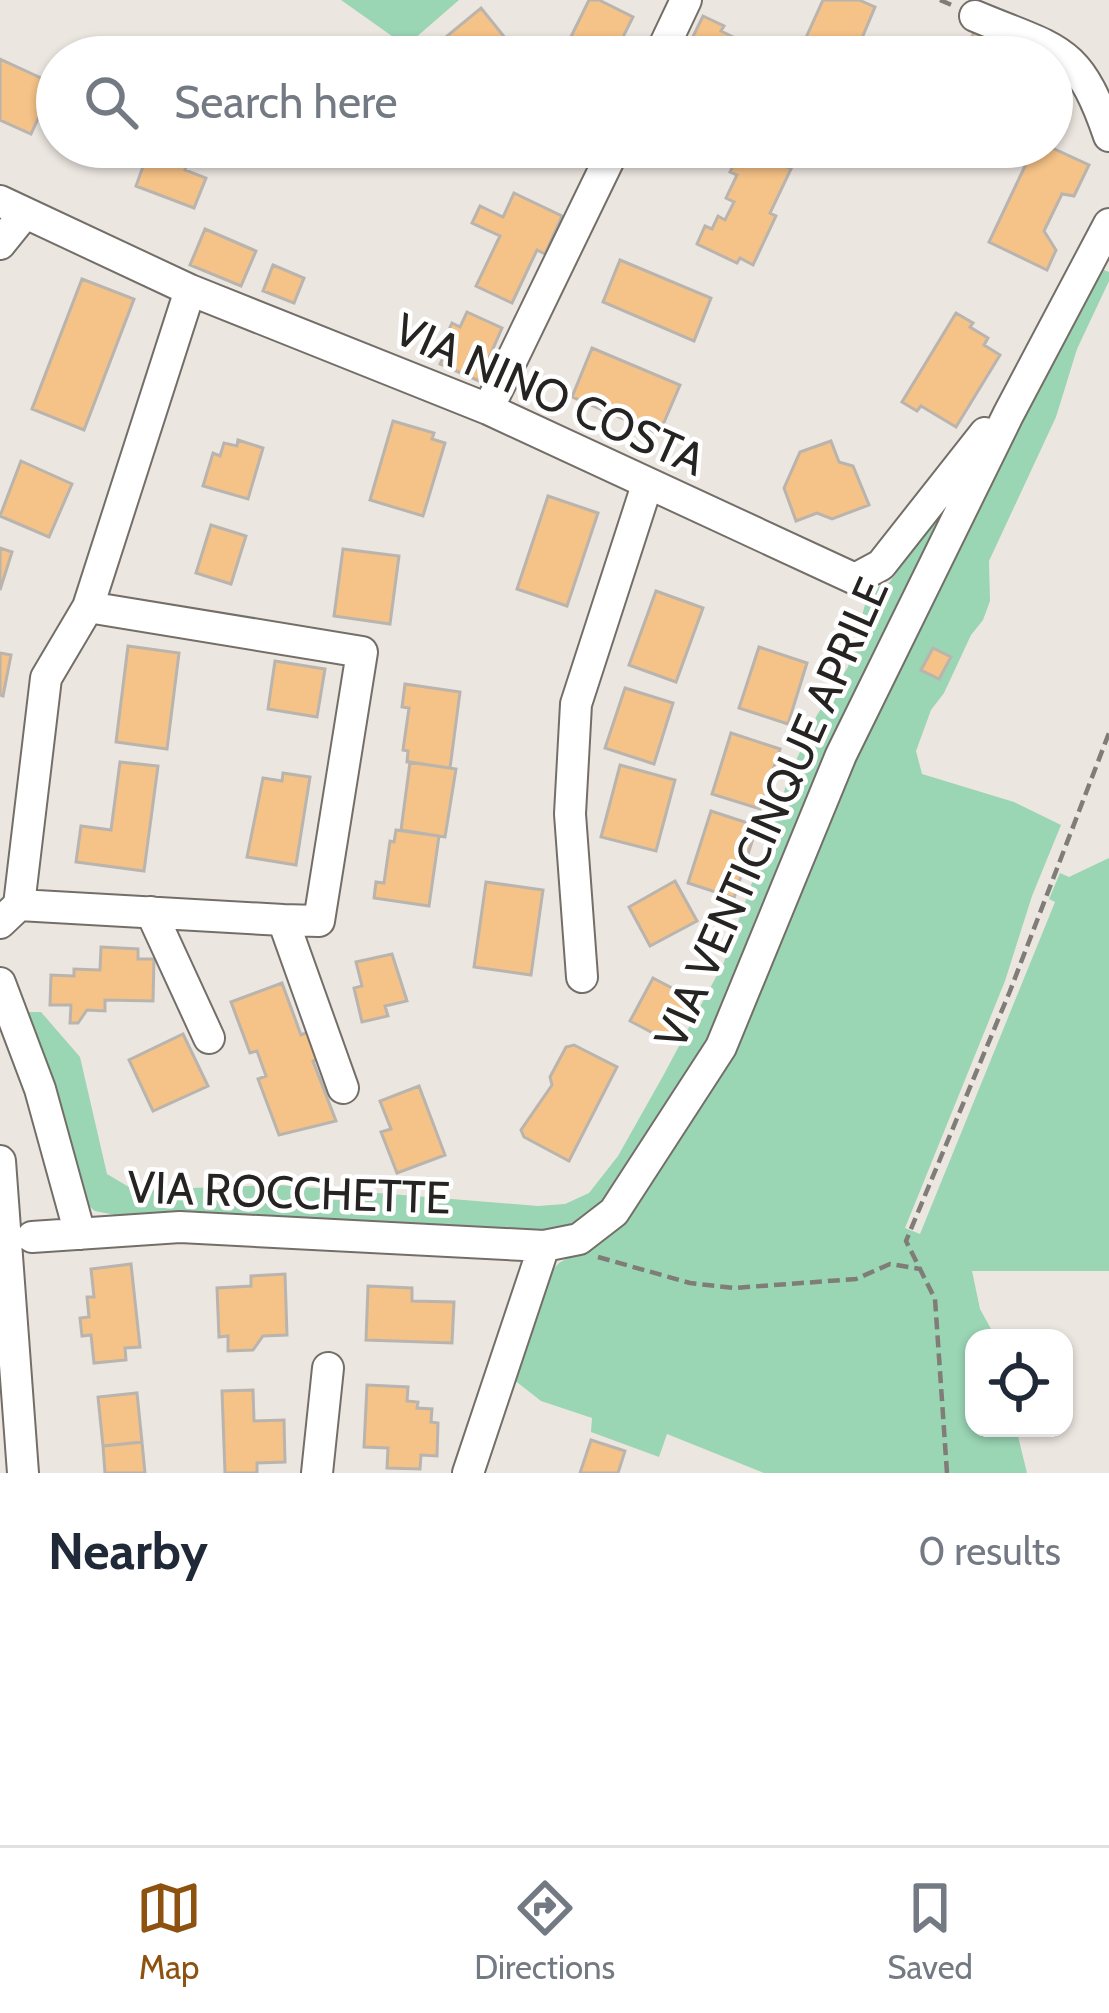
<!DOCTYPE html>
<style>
:root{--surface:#fff;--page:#f2f2f3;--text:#1f2937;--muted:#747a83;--line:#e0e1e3;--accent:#8d520f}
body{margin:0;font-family:Cabin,sans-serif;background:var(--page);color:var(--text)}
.controls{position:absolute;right:36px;bottom:36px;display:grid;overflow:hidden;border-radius:24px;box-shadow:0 3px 9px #0004}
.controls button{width:108px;height:108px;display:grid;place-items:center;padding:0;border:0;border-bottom:3px solid var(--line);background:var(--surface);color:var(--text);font:60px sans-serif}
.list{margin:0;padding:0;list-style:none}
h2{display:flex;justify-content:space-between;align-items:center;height:156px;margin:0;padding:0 48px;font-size:51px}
h2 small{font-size:39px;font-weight:400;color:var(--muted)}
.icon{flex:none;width:66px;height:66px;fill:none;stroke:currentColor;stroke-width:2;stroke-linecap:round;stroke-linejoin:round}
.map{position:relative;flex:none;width:1109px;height:1473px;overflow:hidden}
.search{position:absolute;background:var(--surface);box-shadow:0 3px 9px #0004;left:36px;right:36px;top:36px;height:132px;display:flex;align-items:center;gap:30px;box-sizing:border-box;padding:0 42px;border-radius:66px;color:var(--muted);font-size:45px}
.sheet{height:372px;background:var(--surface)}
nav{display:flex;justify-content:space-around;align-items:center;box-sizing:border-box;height:168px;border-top:3px solid var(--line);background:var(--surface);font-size:33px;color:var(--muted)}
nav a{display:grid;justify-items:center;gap:6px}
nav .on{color:var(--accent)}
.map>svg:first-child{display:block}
.green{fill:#9ad5b4}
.building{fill:#f5c287;stroke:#bab4ae;stroke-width:3}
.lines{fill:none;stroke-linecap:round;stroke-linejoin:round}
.minor-casing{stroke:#746e69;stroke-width:34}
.path{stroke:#807c78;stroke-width:4.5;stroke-dasharray:12 6;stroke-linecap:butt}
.minor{stroke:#fff;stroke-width:30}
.labels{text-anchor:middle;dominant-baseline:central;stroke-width:9;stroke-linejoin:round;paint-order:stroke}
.street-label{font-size:45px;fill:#262422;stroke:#fff}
</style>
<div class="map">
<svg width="1109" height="1473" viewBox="0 0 1109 1473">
<rect width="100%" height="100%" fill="#ece6e0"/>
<path class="green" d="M 341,0 L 459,0 L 406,46 Z
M 1092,265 L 1109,272 L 1109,281 L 1077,349 L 1056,417 L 989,561 L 990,601 L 983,620 L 971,635 L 944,693 L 931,710 L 916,751 L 922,774 L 1014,802 L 1061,825 L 1032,896 L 1005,981 L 905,1228 L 920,1234 L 1055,902 L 1049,899 L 1060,873 L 1069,877 L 1109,858 L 1109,1271 L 972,1271 L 980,1309 L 996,1338 L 974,1338 L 974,1428 L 1016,1428 L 1027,1473 L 764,1473 L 667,1434 L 659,1457 L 591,1432 L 592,1418 L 541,1401 L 513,1379 L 542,1280 L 559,1263 L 609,1234 L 711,1085 L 771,967 L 848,757 Z
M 979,458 L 711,1045 L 611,1204 L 572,1232 L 427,1234 L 115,1215 L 95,1211 L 80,1199 L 21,1012 L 41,1012 L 80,1057 L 107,1174 L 134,1190 L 279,1185 L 538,1206 L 565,1204 L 589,1193 L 618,1156 L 663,1076 L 724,962 L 792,769 L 817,715 L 848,667 L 869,590 L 889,583 Z"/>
<path class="building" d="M 589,0 L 599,0 L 633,17 L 613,57 L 561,57 Z
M 823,0 L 859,0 L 875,7 L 854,57 L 807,57 L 799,53 Z
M 481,8 L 506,39 L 484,57 L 444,57 L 435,46 Z
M 703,16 L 724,26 L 721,31 L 747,44 L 740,57 L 683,57 Z
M 974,32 L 999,44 L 993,57 L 963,57 Z
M 0,59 L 54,84 L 31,134 L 0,120 Z
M 150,147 L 190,158 L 185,170 L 206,178 L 194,208 L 136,186 Z
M 524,147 L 567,147 L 559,164 Z
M 735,147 L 749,147 L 791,169 L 770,213 L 776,216 L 753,265 L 740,258 L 737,263 L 697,244 L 705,226 L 712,229 L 718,216 L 725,220 L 734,202 L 726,198 L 737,175 L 730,172 L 736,160 L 730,158 Z
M 1034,147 L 1050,147 L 1089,165 L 1074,196 L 1062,194 L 1044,231 L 1056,250 L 1047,270 L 989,242 Z
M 514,193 L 562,216 L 545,254 L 537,250 L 512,303 L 476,286 L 500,236 L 472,223 L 480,206 L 503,217 Z
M 205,229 L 256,251 L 241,286 L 190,265 Z
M 620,260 L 711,298 L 694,341 L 603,302 Z
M 273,265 L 304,278 L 294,303 L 263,291 Z
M 82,279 L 134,299 L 84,430 L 32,409 Z
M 467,312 L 502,328 L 479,381 L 440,364 L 448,348 L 442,345 L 452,323 L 460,327 Z
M 956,313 L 973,323 L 970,327 L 988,338 L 984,345 L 1000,355 L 956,427 L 921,406 L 917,411 L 902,402 Z
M 592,348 L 680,385 L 659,434 L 572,397 Z
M 393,421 L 434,433 L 432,439 L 445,443 L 423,516 L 370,500 Z
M 238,440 L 263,448 L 248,499 L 203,486 L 213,453 L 220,456 L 224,443 L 237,446 Z
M 831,441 L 839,462 L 853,466 L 869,505 L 832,519 L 817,513 L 796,521 L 784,488 L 800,452 Z
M 21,461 L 72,484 L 49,537 L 0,516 Z
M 548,496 L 598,513 L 567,606 L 517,589 Z
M 211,525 L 246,536 L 231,584 L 196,573 Z
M 0,548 L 12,552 L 0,590 Z
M 343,549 L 399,556 L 390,624 L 334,616 Z
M 656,591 L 703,608 L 676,682 L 629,665 Z
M 128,646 L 179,653 L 167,749 L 116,742 Z
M 759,647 L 807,663 L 788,724 L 739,708 Z
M 933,648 L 951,657 L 939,679 L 921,670 Z
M 0,653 L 11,655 L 3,696 L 0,695 Z
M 275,661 L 325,669 L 317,717 L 268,709 Z
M 405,684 L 460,692 L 450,768 L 407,762 L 408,751 L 403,750 L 409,708 L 402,707 Z
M 625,688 L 673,703 L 654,764 L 605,748 Z
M 731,733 L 780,749 L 760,809 L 712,794 Z
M 120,762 L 158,766 L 144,871 L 76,862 L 81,826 L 111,830 Z
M 410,762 L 456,769 L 445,837 L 401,830 Z
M 620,765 L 675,780 L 656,851 L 601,837 Z
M 283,773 L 310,777 L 296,865 L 247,857 L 263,778 L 282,781 Z
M 711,811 L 757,826 L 734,898 L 688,883 Z
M 396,830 L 439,836 L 429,906 L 374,898 L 376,882 L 384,883 L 390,841 L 394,842 Z
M 675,881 L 697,921 L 650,946 L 629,907 Z
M 486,882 L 543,890 L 531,975 L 474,967 Z
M 101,947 L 138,949 L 138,959 L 154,959 L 153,1001 L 105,1000 L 105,1011 L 87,1010 L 78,1023 L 70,1023 L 71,1005 L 50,1005 L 51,975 L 74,976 L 74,969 L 100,970 Z
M 392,954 L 407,1001 L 385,1006 L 388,1016 L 362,1022 L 354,988 L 362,986 L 356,962 Z
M 653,978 L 691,998 L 668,1041 L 630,1021 Z
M 282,983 L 301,1035 L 308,1032 L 318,1059 L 313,1061 L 336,1121 L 279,1135 L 258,1079 L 266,1076 L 257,1051 L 250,1053 L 231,1002 Z
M 183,1034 L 208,1086 L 153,1111 L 129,1060 Z
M 574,1045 L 617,1067 L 569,1161 L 524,1137 L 521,1130 L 552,1085 L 550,1077 L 566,1047 Z
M 419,1086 L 445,1155 L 397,1173 L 381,1132 L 391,1129 L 380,1101 Z
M 131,1264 L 140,1347 L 125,1348 L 126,1360 L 94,1363 L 91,1335 L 82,1336 L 80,1318 L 89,1317 L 87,1297 L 94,1297 L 91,1269 Z
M 285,1274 L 287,1335 L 263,1336 L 253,1350 L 228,1351 L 228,1336 L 219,1337 L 217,1288 L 251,1286 L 251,1276 Z
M 368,1286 L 412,1288 L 412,1301 L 454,1302 L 452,1343 L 366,1340 Z
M 367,1385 L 408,1387 L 407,1401 L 418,1402 L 417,1408 L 432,1409 L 431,1422 L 438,1423 L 437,1456 L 421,1455 L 420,1469 L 387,1468 L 388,1448 L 364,1447 Z
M 253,1390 L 254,1421 L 284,1420 L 285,1462 L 257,1463 L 257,1473 L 225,1473 L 222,1391 Z
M 137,1393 L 142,1442 L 103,1446 L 98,1397 Z
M 591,1440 L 625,1451 L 618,1473 L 580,1473 Z
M 142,1442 L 145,1473 L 105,1473 L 103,1446 Z"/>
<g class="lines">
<defs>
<path id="minor" d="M 975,16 C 1058,51 1078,45 1109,136
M 659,57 L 686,0
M 0,201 L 190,290 L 488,409 L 855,579 L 881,565 L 985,433
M 0,244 L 25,213
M 488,409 L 615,147
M 88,607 L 362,652 L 319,921 L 283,920
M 19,905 L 283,920 L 343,1088
M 151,912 L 209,1038
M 0,923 L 19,905 L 46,678 L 88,607 L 190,290
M 582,977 L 570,814 L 576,704 L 647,485
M 0,983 L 40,1089 L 80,1234
M 0,1161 L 23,1473
M 32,1237 L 180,1227 L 544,1246
M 317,1473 L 328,1368
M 468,1473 L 544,1246 L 579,1239 L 614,1212 L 721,1047 L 841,755 L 1008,415 L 1109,224"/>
</defs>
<use href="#minor" class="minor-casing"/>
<path class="path" d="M 940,0 L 954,6
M 598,1257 L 690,1283 L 734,1288 L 856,1279 L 890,1264 L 920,1269
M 947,1473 L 935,1299 L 906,1241 L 1010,991 L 1109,733"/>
<use href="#minor" class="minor"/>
</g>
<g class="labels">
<g class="street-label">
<text transform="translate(550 394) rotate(24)">VIA NINO COSTA</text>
<text transform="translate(771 813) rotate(-66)">VIA VENTICINQUE APRILE</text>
<text transform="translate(289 1192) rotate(2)">VIA ROCCHETTE</text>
</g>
</g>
</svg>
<div class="controls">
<button><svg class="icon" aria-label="locate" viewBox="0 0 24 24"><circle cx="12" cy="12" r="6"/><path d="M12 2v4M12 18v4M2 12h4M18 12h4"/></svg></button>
</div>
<div class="search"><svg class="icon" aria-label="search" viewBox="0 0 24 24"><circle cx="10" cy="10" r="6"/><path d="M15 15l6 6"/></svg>Search here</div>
</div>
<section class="sheet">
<h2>Nearby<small>0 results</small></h2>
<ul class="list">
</ul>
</section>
<nav>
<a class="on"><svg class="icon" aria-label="map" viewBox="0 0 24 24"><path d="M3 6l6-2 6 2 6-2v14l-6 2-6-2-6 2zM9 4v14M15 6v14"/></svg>Map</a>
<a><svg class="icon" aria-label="directions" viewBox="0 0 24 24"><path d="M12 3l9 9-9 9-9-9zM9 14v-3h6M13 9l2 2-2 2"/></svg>Directions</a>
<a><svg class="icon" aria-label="saved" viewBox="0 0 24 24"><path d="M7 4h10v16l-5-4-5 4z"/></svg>Saved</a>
</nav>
